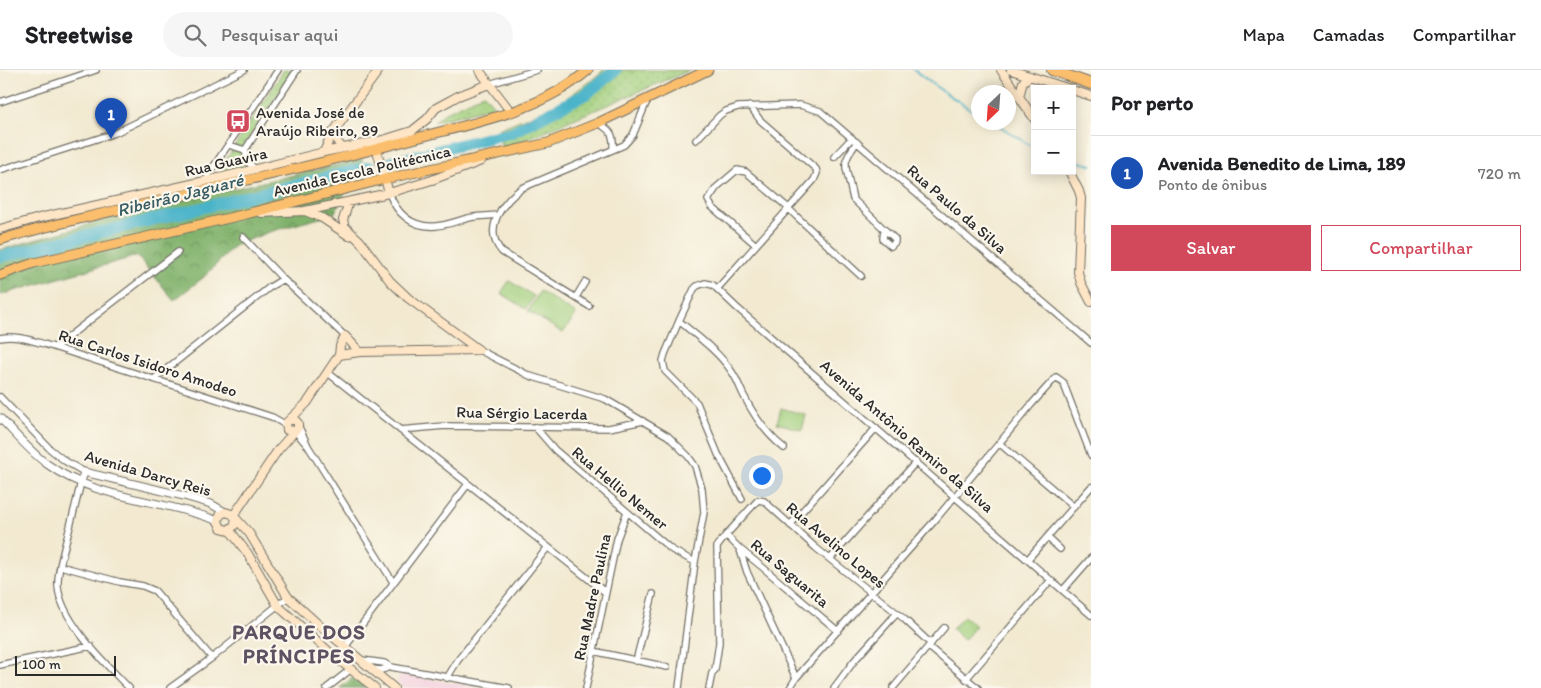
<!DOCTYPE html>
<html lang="pt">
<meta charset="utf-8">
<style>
:root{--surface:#fff;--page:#f6f6f6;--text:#202124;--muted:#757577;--line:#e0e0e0;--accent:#d1495b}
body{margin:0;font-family:Itim,sans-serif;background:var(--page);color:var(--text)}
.controls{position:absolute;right:15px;top:15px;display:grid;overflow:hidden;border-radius:0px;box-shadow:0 2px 12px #0003}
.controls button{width:45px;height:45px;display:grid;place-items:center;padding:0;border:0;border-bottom:1px solid var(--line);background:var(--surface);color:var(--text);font:25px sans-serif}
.compass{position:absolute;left:971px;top:15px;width:45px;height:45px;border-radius:50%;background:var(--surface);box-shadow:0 2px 12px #0003;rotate:205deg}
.scale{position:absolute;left:15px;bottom:12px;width:101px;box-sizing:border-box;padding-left:5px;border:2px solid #2b2b2b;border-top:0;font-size:14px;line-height:18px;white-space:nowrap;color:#2b2b2b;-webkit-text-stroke:4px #fbf7ec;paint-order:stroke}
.you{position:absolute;left:761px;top:405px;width:18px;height:18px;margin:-12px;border:4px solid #fff;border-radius:50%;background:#1a73e8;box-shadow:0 0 0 8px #1a73e833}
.badge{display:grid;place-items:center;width:32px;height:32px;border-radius:50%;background:var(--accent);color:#fff;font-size:16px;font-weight:700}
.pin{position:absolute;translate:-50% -41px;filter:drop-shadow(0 1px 2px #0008)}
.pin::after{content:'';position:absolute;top:26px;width:18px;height:15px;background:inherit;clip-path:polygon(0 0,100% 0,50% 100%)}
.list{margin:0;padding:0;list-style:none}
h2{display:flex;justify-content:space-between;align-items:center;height:65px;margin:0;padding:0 20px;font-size:21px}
h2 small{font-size:16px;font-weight:400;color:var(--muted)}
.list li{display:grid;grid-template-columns:32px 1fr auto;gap:15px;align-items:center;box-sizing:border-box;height:75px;padding:0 20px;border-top:1px solid var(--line)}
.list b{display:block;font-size:19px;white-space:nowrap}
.list p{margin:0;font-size:16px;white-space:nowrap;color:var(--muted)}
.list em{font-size:16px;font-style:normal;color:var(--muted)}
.actions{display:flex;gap:10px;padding:15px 20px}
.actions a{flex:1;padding:11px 0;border:1px solid var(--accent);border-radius:0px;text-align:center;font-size:18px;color:var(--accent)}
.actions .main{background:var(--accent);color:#fff}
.icon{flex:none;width:28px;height:28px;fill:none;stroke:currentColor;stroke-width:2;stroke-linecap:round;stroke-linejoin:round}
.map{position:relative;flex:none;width:1091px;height:618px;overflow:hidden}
header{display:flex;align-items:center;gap:30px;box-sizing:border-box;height:70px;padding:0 25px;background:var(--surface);border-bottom:1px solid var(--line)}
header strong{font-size:24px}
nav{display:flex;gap:28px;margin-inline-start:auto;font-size:18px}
.search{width:350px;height:45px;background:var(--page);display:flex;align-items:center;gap:12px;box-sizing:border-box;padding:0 18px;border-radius:28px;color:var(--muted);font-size:19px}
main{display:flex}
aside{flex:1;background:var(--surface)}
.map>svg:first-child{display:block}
.built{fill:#f3cfdf}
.grass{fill:url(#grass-dots);stroke:#667d54}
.forest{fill:url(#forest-crowns);stroke:#566e4c}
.pitch{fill:#a2cf7d;stroke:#667d54}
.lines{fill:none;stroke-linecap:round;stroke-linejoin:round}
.stream{stroke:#4ab3c9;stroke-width:2}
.river{stroke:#4ab3c9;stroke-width:12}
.minor-casing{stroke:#716e65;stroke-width:8}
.tertiary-casing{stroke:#716e65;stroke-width:9}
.secondary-casing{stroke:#716e65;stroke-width:10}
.trunk-casing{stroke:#716e65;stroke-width:11}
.motorway-casing{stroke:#716e65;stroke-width:12}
.minor{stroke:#fff;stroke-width:5.5}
.tertiary{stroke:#fff;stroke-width:7}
.secondary{stroke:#fde5c5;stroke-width:8}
.trunk{stroke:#fabe6d;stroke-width:9}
.motorway{stroke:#fabe6d;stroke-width:10}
.labels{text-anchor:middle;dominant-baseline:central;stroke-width:4.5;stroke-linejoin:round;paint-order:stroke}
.poi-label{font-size:16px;fill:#2b2b2b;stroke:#fbf7ec;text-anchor:start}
.street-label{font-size:16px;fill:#2b2b2b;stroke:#fbf7ec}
.water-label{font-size:18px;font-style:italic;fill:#365b62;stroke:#fbf7ec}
.district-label{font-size:21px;font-weight:bold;letter-spacing:1px;fill:#5d5262;stroke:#fbf7ec}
</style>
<header>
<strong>Streetwise</strong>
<div class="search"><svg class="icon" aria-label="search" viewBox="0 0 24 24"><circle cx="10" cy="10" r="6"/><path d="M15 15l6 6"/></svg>Pesquisar aqui</div>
<nav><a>Mapa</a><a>Camadas</a><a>Compartilhar</a></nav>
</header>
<main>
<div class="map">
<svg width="1091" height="618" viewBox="0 0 1091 618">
<defs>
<pattern id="grass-dots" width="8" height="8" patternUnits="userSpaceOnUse" patternTransform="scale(1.25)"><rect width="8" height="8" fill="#a2cf7d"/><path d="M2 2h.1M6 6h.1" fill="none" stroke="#8cb26c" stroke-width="1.8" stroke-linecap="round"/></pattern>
<pattern id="forest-crowns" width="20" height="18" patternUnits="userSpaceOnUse" patternTransform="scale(1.25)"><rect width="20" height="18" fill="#81b26c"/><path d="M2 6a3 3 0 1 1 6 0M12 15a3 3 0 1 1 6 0" fill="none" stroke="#6a9159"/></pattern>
</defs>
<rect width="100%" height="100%" fill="#fbf7ec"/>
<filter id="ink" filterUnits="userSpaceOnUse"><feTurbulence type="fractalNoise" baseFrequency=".02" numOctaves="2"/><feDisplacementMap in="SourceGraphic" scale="10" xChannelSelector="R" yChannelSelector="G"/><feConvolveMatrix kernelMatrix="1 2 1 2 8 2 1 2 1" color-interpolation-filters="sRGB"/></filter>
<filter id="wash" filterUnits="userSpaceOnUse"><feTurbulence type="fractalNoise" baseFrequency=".0096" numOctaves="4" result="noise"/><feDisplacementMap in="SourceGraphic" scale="20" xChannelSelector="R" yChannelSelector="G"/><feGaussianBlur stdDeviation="1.12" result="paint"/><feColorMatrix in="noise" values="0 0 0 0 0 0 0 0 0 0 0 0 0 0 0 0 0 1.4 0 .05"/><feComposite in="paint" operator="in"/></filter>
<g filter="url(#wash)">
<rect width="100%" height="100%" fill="#f2e9d0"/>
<path class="built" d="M 401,604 L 481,618 L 404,618 L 397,612 Z"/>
<path class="grass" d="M 284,0 L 294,0 L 241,80 L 241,85 L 246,96 L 218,102 Z
M 603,0 L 691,0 L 502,79 L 498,59 L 555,36 L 598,6 Z
M 484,24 L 494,36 L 434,52 L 446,42 Z"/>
<path class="forest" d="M 363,89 L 334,144 L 269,162 L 234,176 L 204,207 L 174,230 L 137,186 L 0,225 L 0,180 L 132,142 Z
M 354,607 L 365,618 L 340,618 Z"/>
<path class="pitch" d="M 509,211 L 534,226 L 526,239 L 501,223 Z
M 540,221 L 576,244 L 563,263 L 528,241 Z
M 781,338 L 806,345 L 802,360 L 777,353 Z
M 964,546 L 976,556 L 964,570 L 952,559 Z"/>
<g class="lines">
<path class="stream" d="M 914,0 L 935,16 L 978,44
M 993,52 L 1035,78
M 1076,91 L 1091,95"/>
<path class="river" d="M 392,92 L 512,62 L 586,24 L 616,0
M 0,187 L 369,97"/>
</g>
</g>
<g filter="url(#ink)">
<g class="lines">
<defs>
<path id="minor" d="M 489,14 L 537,0
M 0,32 L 96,0
M 598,53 C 611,60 614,65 613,79
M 696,70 L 720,45 L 726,41 L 738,37 L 800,35 L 820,41 L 1091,273
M 857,72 L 849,84 L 846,91 L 846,98 L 853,129 L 884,159 L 883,169 L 891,176 L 895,172 L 895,169 L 884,159
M 229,75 L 245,80
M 834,87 L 852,68
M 255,99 L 248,92 L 245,80 L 297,0
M 0,100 L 115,63 L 244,0
M 206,111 L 210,102 L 278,0
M 389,123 C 397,144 412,158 436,156 C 449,155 461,149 474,147 C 481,146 489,146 497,145
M 243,167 L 283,209 L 345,266
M 756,175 L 712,137 L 708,130 L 717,117 L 737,100 L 746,102 L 785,135 L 796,146 L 861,206
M 717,219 L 814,110 L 817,103 L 816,99 L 760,50 L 750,36
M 576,227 L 585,212
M 589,236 L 502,182 C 482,159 502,133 522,118 L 624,75 L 633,65 L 647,31
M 679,251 C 697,266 719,282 732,302 C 737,309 740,318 744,326 C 754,346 766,364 784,378
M 0,268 C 15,265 30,270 44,274 L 272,347 L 286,355
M 55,277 L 178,182
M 479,280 L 530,306 L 605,329 L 668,366 L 688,386 L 695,396 L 702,419 L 704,442 L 695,492 L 679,618
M 327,302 L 605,522
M 154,309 L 270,217 L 283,209
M 0,327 L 50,379 L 65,391 L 84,402
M 298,355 L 308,376 L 393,512
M 535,357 L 555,380 L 672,480 L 695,492
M 400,360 L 445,356 L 609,358 L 643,351
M 295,361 L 307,375
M 999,373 L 1074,437
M 81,412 C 76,433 71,454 65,475 C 62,488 57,503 58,516 C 60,550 106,594 129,618
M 742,429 L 718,384 L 697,333 L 665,301 L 663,291 L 665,284 L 679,251 L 694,219 L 697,216 L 705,213 L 713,215 L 736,237 L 1091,545
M 790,455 L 876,358
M 726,465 L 740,479 L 761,496 L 838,561
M 1048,468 L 1060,479
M 740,480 L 747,502 L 796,608
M 830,489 L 916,392
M 1028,489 L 1091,417
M 60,496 L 120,512 L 143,516 L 155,521 L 212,588
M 1063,520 L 1091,488
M 929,577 L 978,618
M 593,581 L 667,597
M 335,587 L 345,577 L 468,414
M 362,590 L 384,593 L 391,597 L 509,618
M 636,591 L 653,524
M 0,595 L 91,576
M 371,599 L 381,600 L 391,597
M 447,608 L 458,590 L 548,477
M 966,609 L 1051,510
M 170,618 L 212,588 L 288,527
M 327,618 L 351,599
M 586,618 L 617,469 L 627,442
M 709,618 L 712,603 L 715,600 L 719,573 L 717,477 L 726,465 L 758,430 L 764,431 L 816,478 L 903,548 L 931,574
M 790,618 L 796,608 L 936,449 L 1031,335 L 1056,307 L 1063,312 L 1091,385
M 834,618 L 854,591 L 897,543
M 893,618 L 944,558"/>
<path id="tertiary" d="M 0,348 C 15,363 29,381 47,394 C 96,430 163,429 218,451
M 81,412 L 84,402 L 184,426 L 211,434 L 225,442"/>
<path id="secondary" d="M 479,0 L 511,42
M 1001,0 L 1035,50
M 1011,0 L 1070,19
M 1072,20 L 1091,26
M 1019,27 L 1023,12 L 1030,6
M 337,57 L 337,71 L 342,78
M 375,74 L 389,123
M 324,82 L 331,65 L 379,0
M 1069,101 L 1079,121 L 1081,128 L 1078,202 L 1081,213 L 1091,232
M 349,132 L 343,150 L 345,157 L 360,171 L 390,211 L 408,228 L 479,280
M 305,141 L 322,148 L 349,166
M 262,143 L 305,141 L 389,123 L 432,110 L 481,91
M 0,159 L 39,148 L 223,107 L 324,82 L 383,70 L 412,61 L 427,49 L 436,38 L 449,31 L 458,26 L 489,14
M 339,285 L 360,282
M 290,350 L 295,350 L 298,353 L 298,358 L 295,361 L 287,360 L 286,353 L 307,333 L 339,285 L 340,276 L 345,266 L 360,282 L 479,280
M 234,445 L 278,380 L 294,362
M 236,449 L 234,456 L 228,460 L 221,458 L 218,451 L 220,445 L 225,442 L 232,444 L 249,463 L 288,527 L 319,555 L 394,618
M 228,460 L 232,463 L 248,484 L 278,536 L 335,587 L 375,618"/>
<path id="trunk" d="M 0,170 C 52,154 105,143 158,131 C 243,111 329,92 413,69 C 472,53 540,42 588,0
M 0,205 L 34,193 L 242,145 L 385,109 L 548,73 L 598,53 L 708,0"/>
<path id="motorway" d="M 1052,0 L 1091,14"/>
</defs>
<use href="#minor" class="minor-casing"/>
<use href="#tertiary" class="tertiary-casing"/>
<use href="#secondary" class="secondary-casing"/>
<use href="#trunk" class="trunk-casing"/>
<use href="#motorway" class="motorway-casing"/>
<use href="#minor" class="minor"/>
<use href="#tertiary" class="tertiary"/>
<use href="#secondary" class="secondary"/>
<use href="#trunk" class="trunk"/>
<use href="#motorway" class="motorway"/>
</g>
</g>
<defs>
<symbol id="bus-square" viewBox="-11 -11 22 22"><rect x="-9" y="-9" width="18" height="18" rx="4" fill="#d1495b" stroke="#fbf7ec"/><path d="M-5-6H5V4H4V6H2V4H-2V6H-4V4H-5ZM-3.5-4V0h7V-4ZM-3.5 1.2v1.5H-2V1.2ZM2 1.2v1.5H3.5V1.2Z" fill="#fff"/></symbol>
</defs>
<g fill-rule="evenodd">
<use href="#bus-square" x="224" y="37" width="28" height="28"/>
</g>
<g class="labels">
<g class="poi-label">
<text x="256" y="42">Avenida José de<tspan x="256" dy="18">Araújo Ribeiro, 89</tspan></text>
</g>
<g class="street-label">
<text transform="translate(226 92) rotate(-13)">Rua Guavira</text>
<text transform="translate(362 101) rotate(-13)">Avenida Escola Politécnica</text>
<text transform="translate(957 139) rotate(41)">Rua Paulo da Silva</text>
<text transform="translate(148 293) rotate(18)">Rua Carlos Isidoro Amodeo</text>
<text transform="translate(522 343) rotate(1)">Rua Sérgio Lacerda</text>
<text transform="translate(907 366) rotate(41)">Avenida Antônio Ramiro da Silva</text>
<text transform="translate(148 403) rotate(16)">Avenida Darcy Reis</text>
<text transform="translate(620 418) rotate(40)">Rua Hellio Nemer</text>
<text transform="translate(836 475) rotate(40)">Rua Avelino Lopes</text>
<text transform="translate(790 503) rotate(40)">Rua Saguarita</text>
<text transform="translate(592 527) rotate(-78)">Rua Madre Paulina</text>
</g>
<g class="water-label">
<text transform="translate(180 125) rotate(-14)">Ribeirão Jaguaré</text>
</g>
<g class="district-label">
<text x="299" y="561">PARQUE DOS<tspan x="299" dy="24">PRÍNCIPES</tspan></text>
</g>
</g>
</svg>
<div class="controls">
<button>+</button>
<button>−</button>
</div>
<svg class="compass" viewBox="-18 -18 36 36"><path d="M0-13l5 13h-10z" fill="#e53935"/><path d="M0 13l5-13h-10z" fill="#757577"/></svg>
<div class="scale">100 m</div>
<div class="you"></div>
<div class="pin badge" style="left:111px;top:69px;background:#1a4fb4">1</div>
</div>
<aside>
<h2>Por perto<small></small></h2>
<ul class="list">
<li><span class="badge" style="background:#1a4fb4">1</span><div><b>Avenida Benedito de Lima, 189</b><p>Ponto de ônibus</p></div><em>720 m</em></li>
</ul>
<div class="actions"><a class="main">Salvar</a><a>Compartilhar</a></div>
</aside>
</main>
